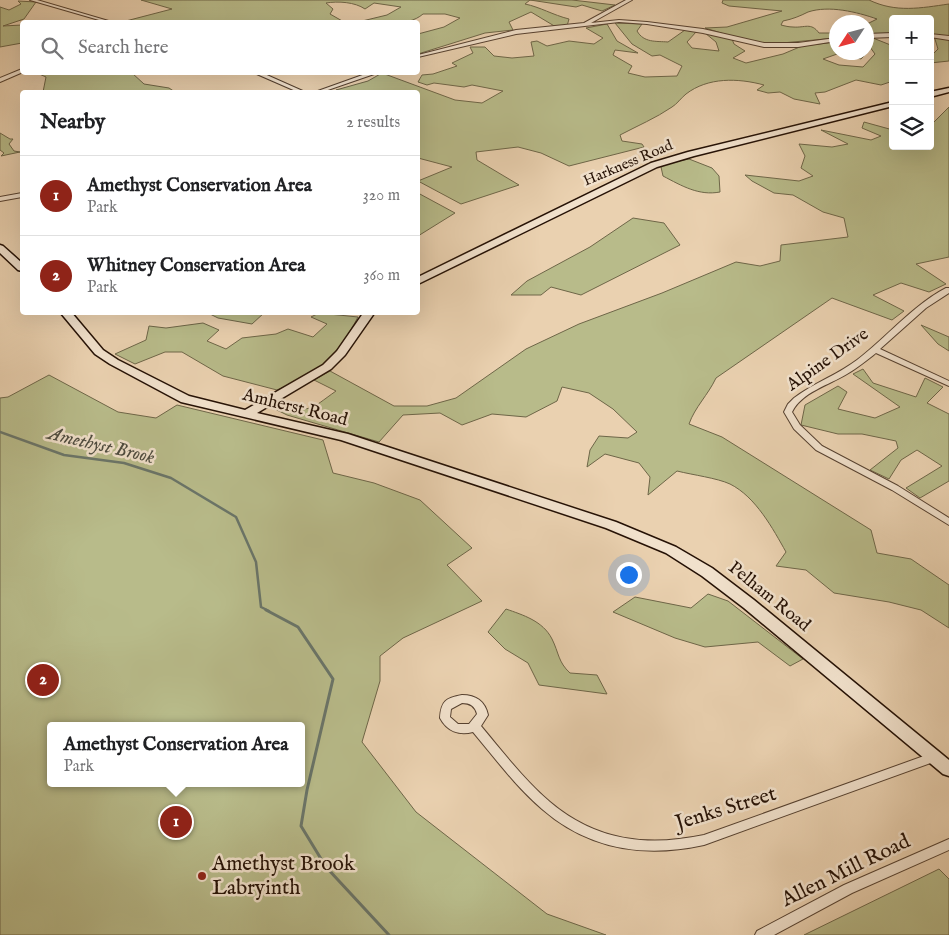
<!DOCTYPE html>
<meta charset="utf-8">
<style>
:root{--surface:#fff;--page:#f6f6f6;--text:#202124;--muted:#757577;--line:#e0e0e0;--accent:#8f2418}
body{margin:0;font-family:"IM FELL English",serif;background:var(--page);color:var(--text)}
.controls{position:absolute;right:15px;top:15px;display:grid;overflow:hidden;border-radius:5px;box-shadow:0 5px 20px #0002}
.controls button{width:45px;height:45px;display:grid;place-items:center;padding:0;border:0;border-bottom:1px solid var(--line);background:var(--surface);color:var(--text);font:25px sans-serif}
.compass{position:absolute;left:829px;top:15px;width:45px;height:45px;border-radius:50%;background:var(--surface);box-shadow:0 5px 20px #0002;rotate:234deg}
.you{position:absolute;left:628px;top:574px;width:18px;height:18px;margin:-12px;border:4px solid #fff;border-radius:50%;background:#1a73e8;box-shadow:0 0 0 8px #1a73e833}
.badge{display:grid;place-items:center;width:32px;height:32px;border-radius:50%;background:var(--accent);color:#fff;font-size:16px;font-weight:700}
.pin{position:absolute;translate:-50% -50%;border:2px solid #fff;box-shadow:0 1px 5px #0006}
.popup{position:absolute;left:47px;top:722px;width:258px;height:65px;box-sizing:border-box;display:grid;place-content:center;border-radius:5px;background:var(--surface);filter:drop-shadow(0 1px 4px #0005);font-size:16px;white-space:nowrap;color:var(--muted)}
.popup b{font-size:19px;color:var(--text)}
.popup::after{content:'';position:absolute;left:50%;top:100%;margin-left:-10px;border:10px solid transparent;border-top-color:var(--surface)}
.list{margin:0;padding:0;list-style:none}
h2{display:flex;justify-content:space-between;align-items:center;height:65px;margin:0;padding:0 20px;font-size:21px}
h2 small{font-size:16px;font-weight:400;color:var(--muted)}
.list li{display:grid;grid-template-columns:32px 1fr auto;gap:15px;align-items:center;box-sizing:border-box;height:80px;padding:0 20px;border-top:1px solid var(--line)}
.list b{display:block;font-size:19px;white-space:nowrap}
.list p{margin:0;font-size:16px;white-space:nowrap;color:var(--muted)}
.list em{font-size:16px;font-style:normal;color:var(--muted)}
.icon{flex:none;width:28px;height:28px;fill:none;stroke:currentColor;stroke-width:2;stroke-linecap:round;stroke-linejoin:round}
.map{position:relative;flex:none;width:949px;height:935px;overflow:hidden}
.search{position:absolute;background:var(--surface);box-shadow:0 5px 20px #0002;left:20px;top:20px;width:400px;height:55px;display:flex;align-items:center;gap:12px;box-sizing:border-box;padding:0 18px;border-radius:5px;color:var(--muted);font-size:19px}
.panel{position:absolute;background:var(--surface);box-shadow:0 5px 20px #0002;left:20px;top:90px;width:400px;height:225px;border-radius:5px}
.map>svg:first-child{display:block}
.green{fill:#b8bb8a;stroke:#6e6648;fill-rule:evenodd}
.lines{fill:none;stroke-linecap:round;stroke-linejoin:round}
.stream-far1{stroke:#6a7569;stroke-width:2.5}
.stream{stroke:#6a7569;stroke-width:3}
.minor-casing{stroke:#564130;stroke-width:2}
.secondary-casing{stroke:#251105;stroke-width:3}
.minor{fill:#f1e1cc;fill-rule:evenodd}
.secondary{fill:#f1e1cc;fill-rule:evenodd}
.poi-dot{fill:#8f2418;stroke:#f1e1cc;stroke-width:2}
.labels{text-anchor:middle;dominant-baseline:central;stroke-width:5;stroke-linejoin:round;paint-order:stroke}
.far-street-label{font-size:15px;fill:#251105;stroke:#f1e1cc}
.street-label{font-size:18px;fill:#251105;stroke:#f1e1cc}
.water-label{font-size:19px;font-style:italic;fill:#4d4b3f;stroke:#f1e1cc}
.near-street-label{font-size:21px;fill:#251105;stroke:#f1e1cc}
.near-poi-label{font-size:21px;fill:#251105;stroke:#f1e1cc;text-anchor:start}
</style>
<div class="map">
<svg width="949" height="935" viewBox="0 0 949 935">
<rect width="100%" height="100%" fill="#ead1b0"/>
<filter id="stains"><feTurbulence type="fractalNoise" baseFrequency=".004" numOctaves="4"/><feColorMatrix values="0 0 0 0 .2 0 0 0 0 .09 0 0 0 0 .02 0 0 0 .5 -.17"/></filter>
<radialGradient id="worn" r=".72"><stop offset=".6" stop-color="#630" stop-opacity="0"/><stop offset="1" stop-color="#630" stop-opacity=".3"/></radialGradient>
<path class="green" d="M 141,0 L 572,0 L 615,5 L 602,11 L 582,5 L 576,7 L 530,0 L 525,4 C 540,7 553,15 569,19 L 567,26 L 556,27 L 531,12 L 509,22 L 513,30 L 485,33 L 418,54 L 418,34 L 444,27 L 460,18 L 445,14 L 423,14 C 407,28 378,22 358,22 L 387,15 L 401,7 L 374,3 L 365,9 C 355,2 338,1 326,3 L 333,9 L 330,14 L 344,22 L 122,22 L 172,9 Z
M 723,0 L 869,0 C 896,13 921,8 949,4 L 949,37 L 930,34 L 930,19 L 893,19 L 893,34 L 867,35 L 867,24 L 877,19 C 857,12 829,5 808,12 C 800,16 793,19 783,21 L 781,25 C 785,26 789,27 793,27 C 805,28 811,22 819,33 L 831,33 L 836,38 L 771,44 L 747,41 L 705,28 L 727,27 L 782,11 L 729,6 L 722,3 Z
M 18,1 L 36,2 L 24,19 L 3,26 L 22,25 L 22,43 L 0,47 L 0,7 L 9,10 L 21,4 Z
M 615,23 L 642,24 L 637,31 C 644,43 656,41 668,42 L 685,30 L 696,32 L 687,42 L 692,48 L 719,51 L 716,42 L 705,33 L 732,39 L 734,44 L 745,51 L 733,58 L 746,63 L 783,54 L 802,46 L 836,42 L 836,52 L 864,52 L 866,54 L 861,59 L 840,53 L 823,59 L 839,65 L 863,67 L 875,54 L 867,43 L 867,39 L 873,38 L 893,46 L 893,81 L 881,85 L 856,80 L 825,92 L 815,93 L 820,104 L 794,99 L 780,92 L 768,93 L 757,90 L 764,85 C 738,78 708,77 686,94 C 681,98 677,104 672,107 C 656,118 637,126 620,135 L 622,141 L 642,144 L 644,147 L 569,166 L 541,153 L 518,147 L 476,152 L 477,160 L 519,185 L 461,204 L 418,181 L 452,167 L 418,158 L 418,92 L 351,92 L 336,90 L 368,81 L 382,73 L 455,100 L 482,103 L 503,91 L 472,85 L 464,87 L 434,83 L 427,85 L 418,82 L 422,75 L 433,74 L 457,66 L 452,63 L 473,53 L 470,47 L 485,47 L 494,56 L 512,58 L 534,56 L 531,42 L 537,41 L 547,46 L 569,41 L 594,44 L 603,38 L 586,28 L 607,24 L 617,41 L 638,53 L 615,50 L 613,55 L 632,66 L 628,73 L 645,77 L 677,76 L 682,66 L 660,55 L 652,56 L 632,44 Z
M 934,36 L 949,40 L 949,61 L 930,63 L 930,57 L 938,49 Z
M 37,73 L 132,73 L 144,84 L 169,88 L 175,92 L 43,92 L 46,77 Z
M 949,107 L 949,257 L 916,264 L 946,284 L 929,292 L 901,283 L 873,295 L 904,311 L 892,320 L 832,298 L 716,378 C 708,395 695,407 689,424 L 722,437 L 871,530 L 877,553 L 911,559 L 949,585 L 949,628 L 921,610 L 889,602 L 834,593 L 806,570 L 776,566 L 786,552 C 773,529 756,497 730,484 C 717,478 693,475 677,471 L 648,495 L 650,477 L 639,463 L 605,454 L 587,467 L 590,450 L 599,436 L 628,438 L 637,432 L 613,409 L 589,393 L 562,387 L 557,401 L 526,417 L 492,414 L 462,425 L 440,413 L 403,415 L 379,442 L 287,415 L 273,408 L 279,400 C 310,415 309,410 336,391 L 314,380 L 330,371 L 394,406 L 427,406 L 456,398 L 526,349 L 579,324 L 662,293 L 736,262 L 760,266 L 780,261 L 781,245 L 848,237 L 844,218 L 823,212 L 793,195 L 774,193 L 752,181 L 745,175 L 799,181 L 813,176 L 801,168 L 805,156 L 799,144 L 832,147 L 848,144 L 821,130 L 871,140 L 881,136 L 862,128 L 864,122 L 893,130 L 893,146 L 930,146 L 930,126 Z
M 0,133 L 10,139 L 13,139 L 9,144 L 14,151 L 20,152 L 1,156 L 4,153 L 0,150 Z
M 689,159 L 712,168 L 719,176 L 720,192 C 699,196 682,186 663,176 L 661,167 L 668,163 Z
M 418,193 L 455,213 L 418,236 Z
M 633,218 L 664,223 L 680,245 L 581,295 L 551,287 L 541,295 L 511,295 L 527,281 L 590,247 Z
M 208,313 L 264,313 L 252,324 L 218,318 Z
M 319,313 L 358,317 C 348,336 334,357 317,370 C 305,379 290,384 277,390 L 223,376 L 182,352 L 165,352 L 135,364 L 115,354 L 146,340 L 149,326 L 166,328 L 203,323 L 219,330 L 207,341 L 226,349 L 242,338 L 276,334 L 288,329 L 313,337 L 327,324 L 311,317 Z
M 921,325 L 949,337 L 949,351 L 938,344 Z
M 863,369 L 873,383 L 916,397 L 925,378 L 943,387 L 927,403 L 949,414 L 949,481 L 920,498 L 906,488 L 942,466 L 917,450 L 901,460 L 889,479 L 870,470 L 898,448 L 896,441 L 862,434 L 838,434 L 801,425 L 805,405 L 838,386 L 847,392 L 838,409 L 875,418 L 900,407 L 853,374 Z
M 49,375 L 118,412 L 156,418 L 177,405 L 323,440 L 333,473 L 374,483 L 420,500 L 472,548 L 447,565 L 482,601 L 403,638 L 380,656 L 380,681 L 362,742 L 416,812 L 547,914 L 606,935 L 0,935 L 0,398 L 8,397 ZM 51,726 L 301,726 L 301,783 L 51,783 Z
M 708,594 L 728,601 L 803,659 L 790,666 L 758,642 L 705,647 L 675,638 L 613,612 L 635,597 L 691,608 Z
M 506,609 C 523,615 543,621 552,639 C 559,653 558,662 570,673 L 597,675 L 607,694 L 539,685 L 528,663 L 505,649 L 488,632 Z
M 939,869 L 949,879 L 949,935 L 804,935 Z"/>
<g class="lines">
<path class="stream-far1" d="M 0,432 L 64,455 L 124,463 L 171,478 L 236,517 L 256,562 L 261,607 L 269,611"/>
<path class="stream" d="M 266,610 L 298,627 L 333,679 L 307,790 L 301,826 L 326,867 L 389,935"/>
<defs>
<path id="minor" d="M 30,0 L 37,0 L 112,22 L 106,22 Z
M 626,0 L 632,0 L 591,23 L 619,20 L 647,22 L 703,29 L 764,43 L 798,43 L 836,38 L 836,41 L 798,47 L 764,47 L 703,33 L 647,24 L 619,22 L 516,34 L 418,57 L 418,55 L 516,30 L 584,23 Z
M 893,33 L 893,37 L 866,38 L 866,34 Z
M 930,34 L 949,36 L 949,40 L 930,37 Z
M 22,69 L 23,72 L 0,82 L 0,78 Z
M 252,72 L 260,72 L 305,92 L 298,92 Z
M 371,72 L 380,72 L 322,92 L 315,92 Z
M 22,193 L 22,197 L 0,201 L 0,197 Z
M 946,288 L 949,288 L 949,293 L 926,308 L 880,349 L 949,381 L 949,386 L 876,353 C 867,360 857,368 847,374 C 829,385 802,392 792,412 L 800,425 L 822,446 L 898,486 L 949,518 L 949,525 L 892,490 L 816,450 L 794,429 L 784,412 L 788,404 L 794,398 C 814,383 837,375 857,360 C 886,338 912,306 946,288 Z
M 462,695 C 476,695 485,701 488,715 L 481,726 C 503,752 524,780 550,802 C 596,841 647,847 704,835 L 935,752 L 939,754 L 941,757 L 939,760 L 704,845 C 645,858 589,850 542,809 C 516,787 495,758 473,732 C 459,736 447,731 440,718 C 441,701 446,698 462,695 ZM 462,703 C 470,703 475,706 477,714 L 469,724 L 458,724 L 450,717 L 451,709 Z
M 949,839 L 949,850 L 852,893 L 774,935 L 755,935 L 757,931 L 844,885 Z"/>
<path id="secondary" d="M 949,88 L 949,92 L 930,97 L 930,92 Z
M 893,102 L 893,106 L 694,156 L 657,167 L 418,284 L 418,277 L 651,163 L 688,152 Z
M 0,245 L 3,246 L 22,263 L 22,271 L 18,270 L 0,253 Z
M 60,312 L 71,312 L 103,350 L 118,360 L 189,396 L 245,410 L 323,365 L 337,351 L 364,312 L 375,312 L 345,355 L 331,369 L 257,413 L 348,434 L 616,522 L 676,547 L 712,568 L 754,600 L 949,760 L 949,776 L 943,774 L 744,608 L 702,576 L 666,553 L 606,528 L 341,440 L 181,402 L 110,364 L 95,354 Z"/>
</defs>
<use href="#minor" class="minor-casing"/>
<use href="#secondary" class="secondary-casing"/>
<use href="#minor" class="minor"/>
<use href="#secondary" class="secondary"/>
</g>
<circle class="poi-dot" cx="202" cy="876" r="5"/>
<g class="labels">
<g class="far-street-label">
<text transform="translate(628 163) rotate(-23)">Harkness Road</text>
</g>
<g class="street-label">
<text transform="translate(828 360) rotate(-35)">Alpine Drive</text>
<text transform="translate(295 408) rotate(14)">Amherst Road</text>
<text transform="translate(769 597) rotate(39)">Pelham Road</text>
</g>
<g class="water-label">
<text transform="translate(101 446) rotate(13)">Amethyst Brook</text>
</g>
<g class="near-street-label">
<text transform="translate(726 809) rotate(-17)">Jenks Street</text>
<text transform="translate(846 871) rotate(-26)">Allen Mill Road</text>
</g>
<g class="near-poi-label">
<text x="212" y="864">Amethyst Brook<tspan x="212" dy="24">Labryinth</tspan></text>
</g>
</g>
<rect width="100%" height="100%" filter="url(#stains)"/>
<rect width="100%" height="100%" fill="url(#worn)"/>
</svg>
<div class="controls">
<button>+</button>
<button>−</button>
<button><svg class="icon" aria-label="layers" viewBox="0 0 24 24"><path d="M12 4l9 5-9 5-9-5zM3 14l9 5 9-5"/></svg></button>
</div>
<svg class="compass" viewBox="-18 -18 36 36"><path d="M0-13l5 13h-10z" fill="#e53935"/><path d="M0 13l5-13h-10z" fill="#757577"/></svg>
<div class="you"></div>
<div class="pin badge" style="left:176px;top:822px">1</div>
<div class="popup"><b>Amethyst Conservation Area</b>Park</div>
<div class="pin badge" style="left:43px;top:680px">2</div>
<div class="search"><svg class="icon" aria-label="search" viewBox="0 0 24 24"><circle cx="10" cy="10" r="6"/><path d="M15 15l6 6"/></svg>Search here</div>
<section class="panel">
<h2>Nearby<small>2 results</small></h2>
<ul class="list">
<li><span class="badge">1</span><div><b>Amethyst Conservation Area</b><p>Park</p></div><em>320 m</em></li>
<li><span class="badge">2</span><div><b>Whitney Conservation Area</b><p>Park</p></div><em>360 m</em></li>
</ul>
</section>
</div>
